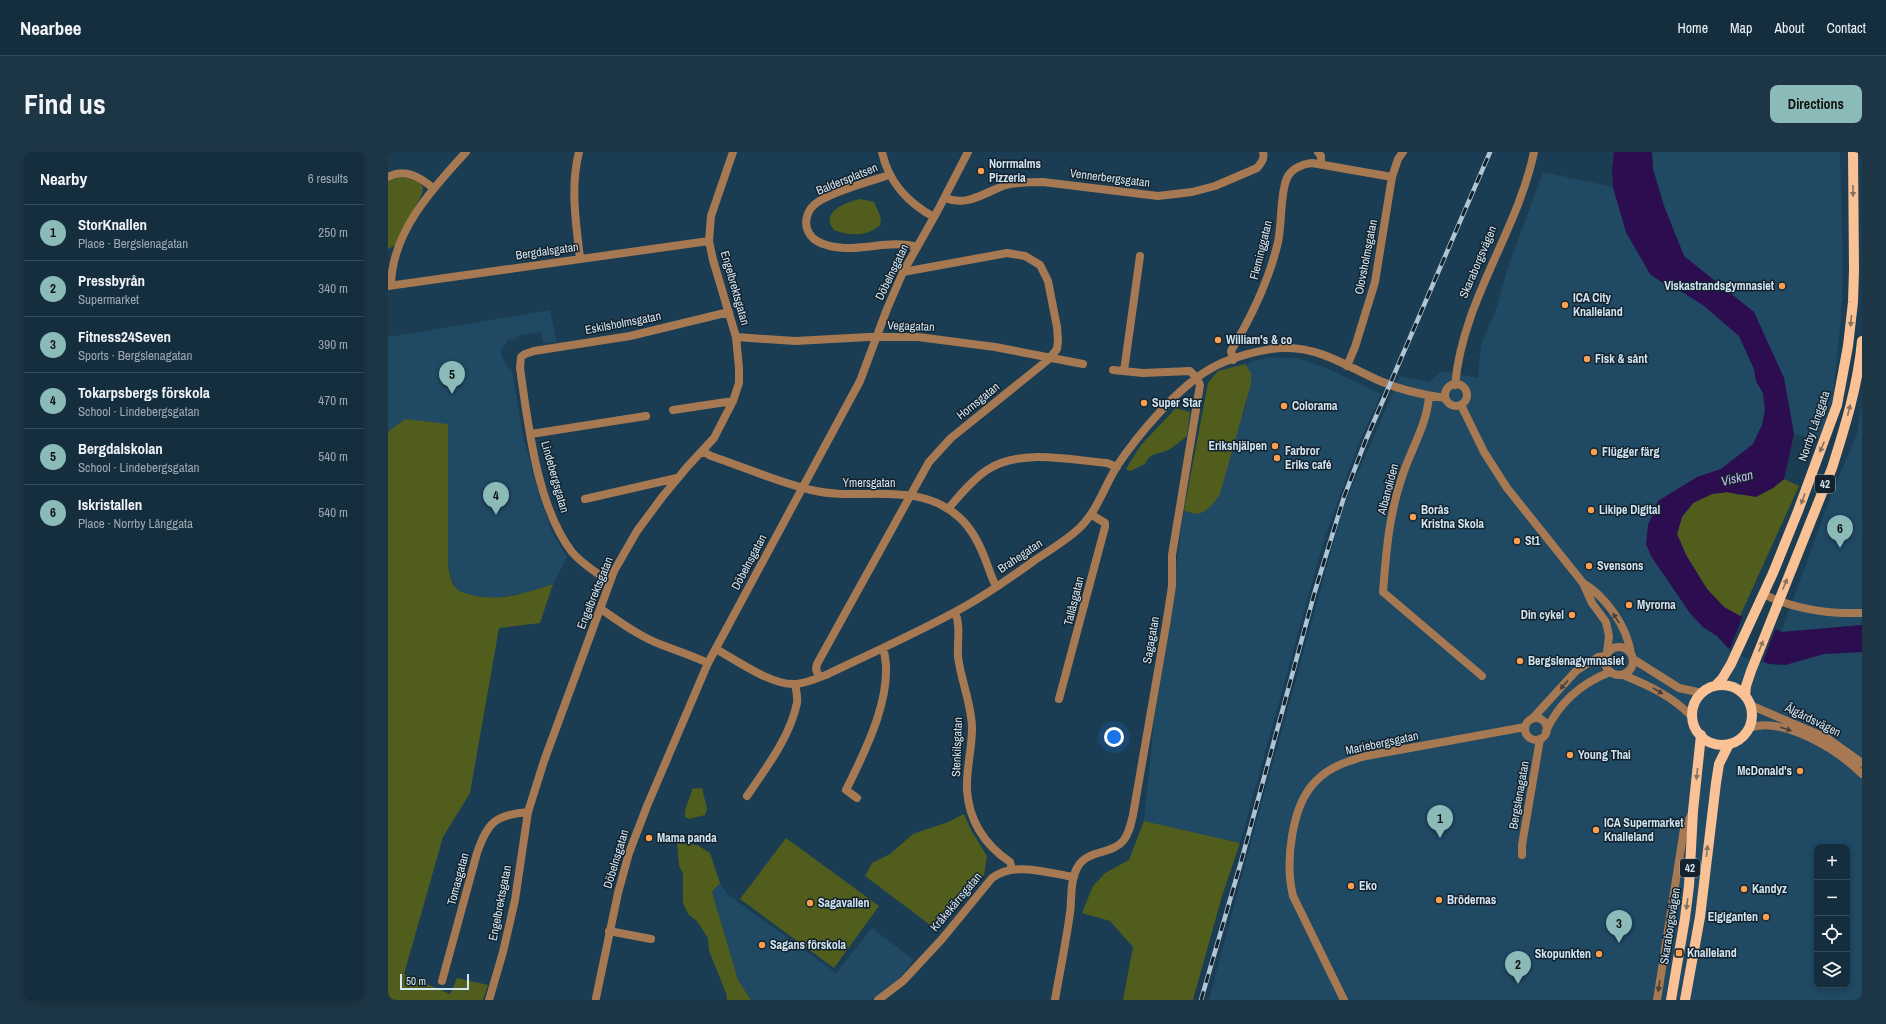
<!DOCTYPE html>
<meta charset="utf-8">
<style>
:root{--surface:#142e3e;--page:#1d3645;--text:#f1f3f6;--muted:#9da8b0;--line:#334a58;--accent:#8bbbb9}
body{margin:0;font-family:"Archivo Narrow",sans-serif;background:var(--page);color:var(--text)}
.controls{position:absolute;right:12px;bottom:12px;display:grid;overflow:hidden;border-radius:8px;box-shadow:0 2px 6px #0003}
.controls button{width:36px;height:36px;display:grid;place-items:center;padding:0;border:0;border-bottom:1px solid var(--line);background:var(--surface);color:var(--text);font:20px sans-serif}
.scale{position:absolute;left:12px;bottom:10px;width:69px;box-sizing:border-box;padding-left:4px;border:2px solid #d2e5f2;border-top:0;font-size:11px;line-height:14px;white-space:nowrap;color:#d2e5f2;-webkit-text-stroke:3px #13222c;paint-order:stroke}
.you{position:absolute;left:726px;top:585px;width:14px;height:14px;margin:-10px;border:3px solid #fff;border-radius:50%;background:#1a73e8;box-shadow:0 0 0 6px #1a73e833}
.badge{display:grid;place-items:center;width:26px;height:26px;border-radius:50%;background:var(--accent);color:#111;font-size:13px;font-weight:700}
.pin{position:absolute;translate:-50% -33px;filter:drop-shadow(0 1px 2px #0008)}
.pin::after{content:'';position:absolute;top:21px;width:14px;height:12px;background:inherit;clip-path:polygon(0 0,100% 0,50% 100%)}
.list{margin:0;padding:0;list-style:none}
h2{display:flex;justify-content:space-between;align-items:center;height:52px;margin:0;padding:0 16px;font-size:17px}
h2 small{font-size:13px;font-weight:400;color:var(--muted)}
.list li{display:grid;grid-template-columns:26px 1fr auto;gap:12px;align-items:center;box-sizing:border-box;height:56px;padding:0 16px;border-top:1px solid var(--line)}
.list b{display:block;font-size:15px;white-space:nowrap}
.list p{margin:0;font-size:13px;white-space:nowrap;color:var(--muted)}
.list em{font-size:13px;font-style:normal;color:var(--muted)}
.icon{flex:none;width:22px;height:22px;fill:none;stroke:currentColor;stroke-width:2;stroke-linecap:round;stroke-linejoin:round}
.map{position:relative;flex:none;width:1474px;height:848px;overflow:hidden;border-radius:8px}
header{display:flex;align-items:center;gap:24px;box-sizing:border-box;height:56px;padding:0 20px;background:var(--surface);border-bottom:1px solid var(--line)}
header strong{font-size:19px}
nav{display:flex;gap:22px;margin-inline-start:auto;font-size:14px}
.intro{display:flex;align-items:center;justify-content:space-between;box-sizing:border-box;height:96px;padding:0 24px}
h1{margin:0;font-size:28px}
.button{padding:10px 18px;border-radius:8px;background:var(--accent);color:#111;font-size:14px;font-weight:700}
main{display:flex;gap:24px;padding:0 24px}
aside{flex:1;background:var(--surface);border-radius:8px;box-shadow:0 2px 6px #0003}
.map>svg:first-child{display:block}
.built{fill:#204964;fill-rule:evenodd}
.green{fill:#515d1c}
.water{fill:#2c0d50}
.pier{fill:#1a3d53}
.lines{fill:none;stroke-linecap:round;stroke-linejoin:round}
.minor{stroke:#a77953;stroke-width:8}
.tertiary{stroke:#a77953;stroke-width:8}
.primary{stroke:#fac194;stroke-width:10}
.rail-casing{stroke:#afc5d3;stroke-width:4.5}
.rail{stroke:#13222c;stroke-width:3;stroke-dasharray:9;stroke-linecap:butt}
.oneway{fill:#867260}
.oneway2{fill:#47403a}
.poi-dot{fill:#fa9f4f;stroke:#13222c;stroke-width:1.5}
.labels{text-anchor:middle;dominant-baseline:central;stroke-width:3;stroke-linejoin:round;paint-order:stroke}
.shield{fill:#13222c;stroke:#99aab7;stroke-width:1}
.shield-label{font-size:11px;font-weight:bold;fill:#d2e5f2}
.poi-label{font-size:12px;font-weight:bold;fill:#d2e5f2;stroke:#13222c;text-anchor:start}
.street-label{font-size:12px;fill:#d2e5f2;stroke:#13222c}
.water-label{font-size:13px;font-style:italic;fill:#cdb9f5;stroke:#13222c}
</style>
<header>
<strong>Nearbee</strong>
<nav><a>Home</a><a>Map</a><a>About</a><a>Contact</a></nav>
</header>
<div class="intro"><h1>Find us</h1><a class="button">Directions</a></div>
<main>
<aside>
<h2>Nearby<small>6 results</small></h2>
<ul class="list">
<li><span class="badge">1</span><div><b>StorKnallen</b><p>Place · Bergslenagatan</p></div><em>250 m</em></li>
<li><span class="badge">2</span><div><b>Pressbyrån</b><p>Supermarket</p></div><em>340 m</em></li>
<li><span class="badge">3</span><div><b>Fitness24Seven</b><p>Sports · Bergslenagatan</p></div><em>390 m</em></li>
<li><span class="badge">4</span><div><b>Tokarpsbergs förskola</b><p>School · Lindebergsgatan</p></div><em>470 m</em></li>
<li><span class="badge">5</span><div><b>Bergdalskolan</b><p>School · Lindebergsgatan</p></div><em>540 m</em></li>
<li><span class="badge">6</span><div><b>Iskristallen</b><p>Place · Norrby Långgata</p></div><em>540 m</em></li>
</ul>
</aside>
<div class="map">
<svg width="1474" height="848" viewBox="0 0 1474 848">
<rect width="100%" height="100%" fill="#1a3d53"/>
<path class="built" d="M 1264,0 L 1452,0 L 1455,115 L 1453,167 L 1445,244 L 1435,280 L 1430,288 L 1406,282 L 1400,248 L 1366,160 L 1296,104 L 1276,54 L 1265,17 Z
M 1155,20 L 1225,35 L 1238,80 L 1262,122 L 1284,137 L 1291,138 L 1315,153 L 1351,184 L 1366,217 L 1368,229 L 1375,241 L 1377,258 L 1374,273 L 1366,292 L 1333,317 L 1309,325 L 1263,404 L 1302,461 L 1315,475 L 1329,484 L 1340,496 L 1397,513 L 1436,502 L 1474,500 L 1474,848 L 821,848 L 861,697 L 956,353 L 1012,224 L 1041,230 L 1054,219 L 1090,226 L 1093,193 L 1108,158 L 1119,118 ZM 1429,695 L 1459,695 L 1459,833 L 1429,833 Z
M 162,158 L 169,190 L 155,190 L 153,180 L 128,184 L 128,187 L 120,188 L 115,195 L 113,203 L 119,215 L 124,218 L 136,288 L 152,345 L 164,380 L 179,405 L 165,432 L 141,440 L 105,446 L 87,444 L 69,438 L 63,426 L 60,410 L 60,273 L 17,267 L 0,280 L 0,185 Z
M 880,205 L 909,206 L 938,216 L 993,242 L 969,296 L 935,391 L 852,691 L 756,669 L 766,569 L 796,358 L 803,362 L 832,342 L 848,280 L 857,258 L 863,221 L 857,212 Z
M 1474,251 L 1474,473 L 1393,480 L 1444,341 L 1469,282 Z
M 332,731 L 339,742 L 448,821 L 484,776 L 526,808 L 510,828 L 494,841 L 483,848 L 363,848 L 350,828 L 324,740 Z"/>
<path class="green" d="M 22,25 L 31,30 L 35,35 L 34,42 L 7,93 L 0,97 L 0,30 L 8,26 Z
M 472,47 L 486,50 L 493,66 L 492,73 C 479,85 461,84 446,78 C 431,60 459,50 472,47 Z
M 857,212 L 863,221 L 863,232 L 832,342 C 823,356 813,368 796,358 L 820,231 L 830,219 Z
M 788,256 L 802,260 L 799,284 C 793,288 787,295 780,298 C 771,303 763,299 757,312 L 742,319 L 738,317 L 753,293 Z
M 17,267 L 60,272 L 60,410 C 61,419 62,430 69,437 C 71,439 74,440 77,441 C 105,452 138,441 165,432 L 152,471 L 111,476 L 82,641 L 55,685 L 16,822 L 62,842 L 69,826 L 100,833 L 95,848 L 0,848 L 0,280 Z
M 1396,327 L 1411,334 L 1352,464 L 1336,455 L 1319,437 L 1298,403 L 1289,382 L 1294,365 L 1305,351 L 1324,342 L 1339,340 L 1352,343 L 1385,336 Z
M 314,636 L 319,657 L 317,663 L 301,667 L 297,665 C 296,653 303,647 304,637 Z
M 576,662 L 583,678 L 599,704 L 596,723 L 549,778 L 477,724 L 484,711 L 502,702 L 525,682 L 560,670 Z
M 756,669 L 852,691 L 834,744 L 805,848 L 735,848 L 745,795 L 722,769 L 694,761 L 705,734 L 717,721 L 741,708 Z
M 398,686 L 491,754 L 446,816 L 352,747 Z
M 289,691 L 309,693 L 322,701 L 332,731 L 324,740 L 350,828 L 363,848 L 339,848 L 338,841 L 321,799 L 320,786 L 309,769 L 300,762 L 295,751 L 295,721 L 291,714 Z"/>
<path class="water" d="M 1226,0 L 1264,0 L 1265,17 L 1276,54 L 1296,104 L 1366,160 L 1396,226 L 1406,282 L 1396,327 L 1385,336 L 1368,345 L 1339,340 L 1324,342 L 1305,351 L 1294,365 L 1289,382 L 1298,403 L 1319,437 L 1336,455 L 1352,464 L 1394,480 L 1474,473 L 1474,500 L 1436,502 L 1397,513 L 1381,512 L 1340,496 L 1329,484 L 1315,475 L 1302,461 L 1263,404 L 1258,392 L 1260,373 L 1270,349 L 1309,325 L 1333,317 L 1365,292 L 1374,273 L 1377,258 L 1375,241 L 1368,229 L 1366,217 L 1351,184 L 1315,153 L 1291,138 L 1284,137 L 1262,122 L 1238,80 L 1230,53 L 1225,35 L 1224,17 Z"/>
<path class="pier" d="M 1355,463 L 1388,476 L 1374,512 L 1341,499 Z"/>
<g class="lines">
<path class="minor" d="M 191,0 C 182,35 188,71 192,106
M 494,0 C 500,29 520,51 546,65
M 930,0 L 933,4 L 933,12
M 501,23 C 483,29 435,42 424,55 C 418,62 416,73 421,81 C 427,92 443,95 456,96 C 480,97 506,88 529,95
M 0,25 C 17,16 32,25 45,36
M 557,46 C 580,55 597,40 618,33 C 630,30 643,30 655,30 L 770,44 L 804,40 L 827,34 L 869,16 C 873,11 877,7 875,0
M 3,133 C 4,80 44,37 78,0
M 0,134 L 321,89
M 348,185 L 407,189 L 481,185 L 530,185 L 607,195 L 695,212
M 845,208 L 843,199 C 864,164 881,129 890,90 C 894,72 892,41 899,26 C 903,17 914,12 924,11 L 1004,25
M 959,214 L 967,195 L 987,130 L 1004,25 L 1010,7 L 1015,0
M 736,219 L 752,104
M 1041,244 C 1039,273 1022,299 1014,325 C 1001,362 998,401 995,440 L 1094,524
M 285,258 L 345,249
M 143,282 L 258,264
M 314,299 L 323,304 C 356,315 389,330 423,338 C 472,350 530,327 572,366 C 585,378 593,395 599,412 C 602,420 604,427 608,434
M 197,347 L 289,326
M 560,357 C 571,344 584,328 599,318 C 632,296 682,308 719,311 L 729,315
M 222,430 C 209,421 194,412 184,400 C 149,355 140,272 132,216 L 133,205 L 137,202 L 146,199 L 242,184 L 341,160
M 1375,442 C 1406,457 1440,462 1474,461
M 213,457 C 232,470 252,485 274,493 C 290,499 305,504 320,511
M 567,460 C 573,474 569,490 570,505 C 573,529 584,553 584,577 C 584,597 578,617 579,638 C 581,669 597,693 622,710 L 624,717
M 328,497 C 348,508 384,534 408,532 C 419,531 430,526 440,522 C 482,502 524,483 565,461 C 594,446 621,427 647,408 C 661,399 675,390 687,380 C 708,363 715,337 729,314 C 749,284 790,235 822,217 C 840,206 876,196 897,196 C 932,195 962,216 992,229 C 1013,238 1034,243 1057,246
M 431,525 L 428,517 L 429,512 L 541,310 L 563,286 L 661,207 L 669,197 L 670,189 L 669,175 L 660,129 L 652,113 L 637,104 L 619,101 L 515,120
M 671,547 L 717,375 L 717,371 L 704,363
M 359,644 C 378,616 402,585 409,551 C 410,545 408,538 407,532
M 469,646 L 458,638 C 477,600 508,539 495,496
M 1134,703 L 1134,693 L 1152,587
M 221,779 L 263,787
M 54,829 L 89,701 C 100,670 107,663 140,660
M 101,848 L 115,800 L 127,748 L 140,660 L 156,609 L 226,419 L 249,379 L 275,344 L 300,314 L 326,286 L 345,249 L 351,231 L 351,216 L 348,185 L 325,108 L 321,89 L 323,64 L 345,0
M 490,848 L 515,829 L 554,787 L 604,726 C 627,709 659,721 686,725
M 667,848 C 672,819 678,790 682,761 C 684,746 682,729 689,716 C 699,697 723,703 735,689 C 741,682 743,672 745,663 L 778,473 L 784,434 L 784,403 L 812,233 L 809,226 L 802,219 L 755,221 L 725,218
M 1269,848 L 1296,677 L 1304,662"/>
<path class="tertiary" d="M1057 243a11 11 0 1 1 22 0a11 11 0 1 1-22 0Z
M 1067,233 C 1075,147 1129,81 1146,0
M 1073,253 L 1096,300 L 1119,336 L 1195,431 L 1204,451 L 1218,470 L 1221,484 L 1219,501
M 1195,431 C 1218,445 1239,474 1243,502
M1217 509a14 14 0 1 1 28 0a14 14 0 1 1-28 0Z
M 1245,507 L 1291,536 L 1314,541
M 1235,523 C 1260,533 1286,545 1305,566
M 1362,553 L 1439,586 L 1474,611
M1137 577a11 11 0 1 1 22 0a11 11 0 1 1-22 0Z
M 1144,567 L 1188,519 L 1210,505 L 1217,504
M 1361,576 C 1394,563 1451,599 1474,622
M 1158,579 C 1171,551 1194,531 1222,520
M 208,846 L 230,741 L 241,701 L 259,654 L 320,511 L 472,229 L 499,157 L 515,120 L 550,58 L 580,0
M 956,848 L 905,744 C 897,711 903,652 929,628 C 943,614 960,609 978,604 L 1137,575"/>
<path class="primary" d="M1304 563a30 30 0 1 1 60 0a30 30 0 1 1-60 0Z
M 1327,534 L 1334,527 L 1343,512 L 1385,421 L 1410,359 L 1449,253 L 1460,194 L 1465,150 L 1466,118 L 1465,0
M 1357,544 L 1358,534 L 1363,519 L 1444,316 C 1457,275 1470,233 1474,189
M 1283,848 L 1297,766 L 1301,734 L 1305,659 L 1313,583
M 1297,848 L 1312,765 L 1328,631 L 1331,612 L 1341,592"/>
<defs>
<path id="rail" d="M 813,848 L 853,710 L 927,439 L 956,345 L 977,290 L 1102,0"/>
</defs>
<use href="#rail" class="rail-casing"/>
<use href="#rail" class="rail"/>
</g>
<defs><path id="oneway-solid" d="M-6-.8H1V-3.2L6.5 0L1 3.2V.8H-6Z"/></defs>
<g class="oneway">
<use href="#oneway-solid" transform="translate(1465 39) rotate(89)"/>
<use href="#oneway-solid" transform="translate(1463 169) rotate(95)"/>
<use href="#oneway-solid" transform="translate(1461 258) rotate(-76)"/>
<use href="#oneway-solid" transform="translate(1434 295) rotate(113)"/>
<use href="#oneway-solid" transform="translate(1415 347) rotate(110)"/>
<use href="#oneway-solid" transform="translate(1397 432) rotate(-68)"/>
<use href="#oneway-solid" transform="translate(1373 494) rotate(-69)"/>
<use href="#oneway-solid" transform="translate(1309 622) rotate(96)"/>
<use href="#oneway-solid" transform="translate(1319 699) rotate(-84)"/>
<use href="#oneway-solid" transform="translate(1299 752) rotate(97)"/>
</g>
<g class="oneway2">
<use href="#oneway-solid" transform="translate(1228 466) rotate(-122)"/>
<use href="#oneway-solid" transform="translate(1176 533) rotate(131)"/>
<use href="#oneway-solid" transform="translate(1270 539) rotate(31)"/>
<use href="#oneway-solid" transform="translate(1398 577) rotate(17)"/>
<use href="#oneway-solid" transform="translate(1271 834) rotate(99)"/>
</g>
<g class="poi-dot">
<circle cx="593" cy="19" r="4"/>
<circle cx="1394" cy="134" r="4"/>
<circle cx="1177" cy="153" r="4"/>
<circle cx="830" cy="188" r="4"/>
<circle cx="1199" cy="207" r="4"/>
<circle cx="756" cy="251" r="4"/>
<circle cx="896" cy="254" r="4"/>
<circle cx="887" cy="294" r="4"/>
<circle cx="1206" cy="300" r="4"/>
<circle cx="889" cy="306" r="4"/>
<circle cx="1203" cy="358" r="4"/>
<circle cx="1025" cy="365" r="4"/>
<circle cx="1129" cy="389" r="4"/>
<circle cx="1201" cy="414" r="4"/>
<circle cx="1241" cy="453" r="4"/>
<circle cx="1184" cy="463" r="4"/>
<circle cx="1132" cy="509" r="4"/>
<circle cx="1182" cy="603" r="4"/>
<circle cx="1412" cy="619" r="4"/>
<circle cx="1208" cy="678" r="4"/>
<circle cx="261" cy="686" r="4"/>
<circle cx="963" cy="734" r="4"/>
<circle cx="1356" cy="737" r="4"/>
<circle cx="1051" cy="748" r="4"/>
<circle cx="422" cy="751" r="4"/>
<circle cx="1378" cy="765" r="4"/>
<circle cx="374" cy="793" r="4"/>
<rect x="1287" y="797" width="8" height="8" rx="2"/>
<circle cx="1211" cy="802" r="4"/>
</g>
<g class="labels">
<g class="shield">
<rect x="1427" y="323" width="20" height="18" rx="3"/>
<rect x="1292" y="707" width="20" height="18" rx="3"/>
</g>
<g class="shield-label">
<text x="1437" y="332">42</text>
<text x="1302" y="716">42</text>
</g>
<g class="poi-label">
<text x="601" y="12">Norrmalms<tspan x="601" dy="14">Pizzeria</tspan></text>
<text x="1386" y="134" text-anchor="end">Viskastrandsgymnasiet</text>
<text x="1185" y="146">ICA City<tspan x="1185" dy="14">Knalleland</tspan></text>
<text x="838" y="188">William's &amp; co</text>
<text x="1207" y="207">Fisk &amp; sånt</text>
<text x="764" y="251">Super Star</text>
<text x="904" y="254">Colorama</text>
<text x="879" y="294" text-anchor="end">Erikshjälpen</text>
<text x="897" y="299">Farbror<tspan x="897" dy="14">Eriks café</tspan></text>
<text x="1214" y="300">Flügger färg</text>
<text x="1033" y="358">Borås<tspan x="1033" dy="14">Kristna Skola</tspan></text>
<text x="1211" y="358">Likipe Digital</text>
<text x="1137" y="389">St1</text>
<text x="1209" y="414">Svensons</text>
<text x="1249" y="453">Myrorna</text>
<text x="1176" y="463" text-anchor="end">Din cykel</text>
<text x="1140" y="509">Bergslenagymnasiet</text>
<text x="1190" y="603">Young Thai</text>
<text x="1404" y="619" text-anchor="end">McDonald's</text>
<text x="1216" y="671">ICA Supermarket<tspan x="1216" dy="14">Knalleland</tspan></text>
<text x="269" y="686">Mama panda</text>
<text x="971" y="734">Eko</text>
<text x="1364" y="737">Kandyz</text>
<text x="1059" y="748">Brödernas</text>
<text x="430" y="751">Sagavallen</text>
<text x="1370" y="765" text-anchor="end">Elgiganten</text>
<text x="382" y="793">Sagans förskola</text>
<text x="1299" y="801">Knalleland</text>
<text x="1203" y="802" text-anchor="end">Skopunkten</text>
</g>
<g class="street-label">
<text transform="translate(722 26) rotate(7)">Vennerbergsgatan</text>
<text transform="translate(459 27) rotate(-22)">Baldersplatsen</text>
<text transform="translate(873 98) rotate(-76)">Fleminggatan</text>
<text transform="translate(159 99) rotate(-8)">Bergdalsgatan</text>
<text transform="translate(978 105) rotate(-79)">Olovsholmsgatan</text>
<text transform="translate(1090 110) rotate(-67)">Skaraborgsvägen</text>
<text transform="translate(504 120) rotate(-64)">Döbelnsgatan</text>
<text transform="translate(347 136) rotate(74)">Engelbrektsgatan</text>
<text transform="translate(235 171) rotate(-11)">Eskilsholmsgatan</text>
<text transform="translate(523 174) rotate(2)">Vegagatan</text>
<text transform="translate(590 249) rotate(-39)">Hornsgatan</text>
<text transform="translate(1426 274) rotate(-71)">Norrby Långgata</text>
<text transform="translate(167 325) rotate(74)">Lindebergsgatan</text>
<text x="481" y="331">Ymersgatan</text>
<text transform="translate(1000 337) rotate(-75)">Albanoliden</text>
<text transform="translate(632 404) rotate(-34)">Brahegatan</text>
<text transform="translate(361 410) rotate(-62)">Döbelnsgatan</text>
<text transform="translate(207 441) rotate(-68)">Engelbrektsgatan</text>
<text transform="translate(686 449) rotate(-76)">Tallåsgatan</text>
<text transform="translate(763 488) rotate(-80)">Sagagatan</text>
<text transform="translate(1425 568) rotate(26)">Ålgårdsvägen</text>
<text transform="translate(994 591) rotate(-12)">Mariebergsgatan</text>
<text transform="translate(569 595) rotate(-88)">Stenkilsgatan</text>
<text transform="translate(1131 643) rotate(-80)">Bergslenagatan</text>
<text transform="translate(228 707) rotate(-73)">Döbelnsgatan</text>
<text transform="translate(70 727) rotate(-75)">Tomasgatan</text>
<text transform="translate(568 750) rotate(-50)">Kråkekärrsgatan</text>
<text transform="translate(112 751) rotate(-79)">Engelbrektsgatan</text>
<text transform="translate(1282 774) rotate(-81)">Skaraborgsvägen</text>
</g>
<g class="water-label">
<text transform="translate(1349 326) rotate(-13)">Viskan</text>
</g>
</g>
</svg>
<div class="controls">
<button>+</button>
<button>−</button>
<button><svg class="icon" aria-label="locate" viewBox="0 0 24 24"><circle cx="12" cy="12" r="6"/><path d="M12 2v4M12 18v4M2 12h4M18 12h4"/></svg></button>
<button><svg class="icon" aria-label="layers" viewBox="0 0 24 24"><path d="M12 4l9 5-9 5-9-5zM3 14l9 5 9-5"/></svg></button>
</div>
<div class="scale">50 m</div>
<div class="you"></div>
<div class="pin badge" style="left:1052px;top:686px">1</div>
<div class="pin badge" style="left:1130px;top:832px">2</div>
<div class="pin badge" style="left:1231px;top:791px">3</div>
<div class="pin badge" style="left:108px;top:363px">4</div>
<div class="pin badge" style="left:64px;top:242px">5</div>
<div class="pin badge" style="left:1452px;top:396px">6</div>
</div>
</main>
